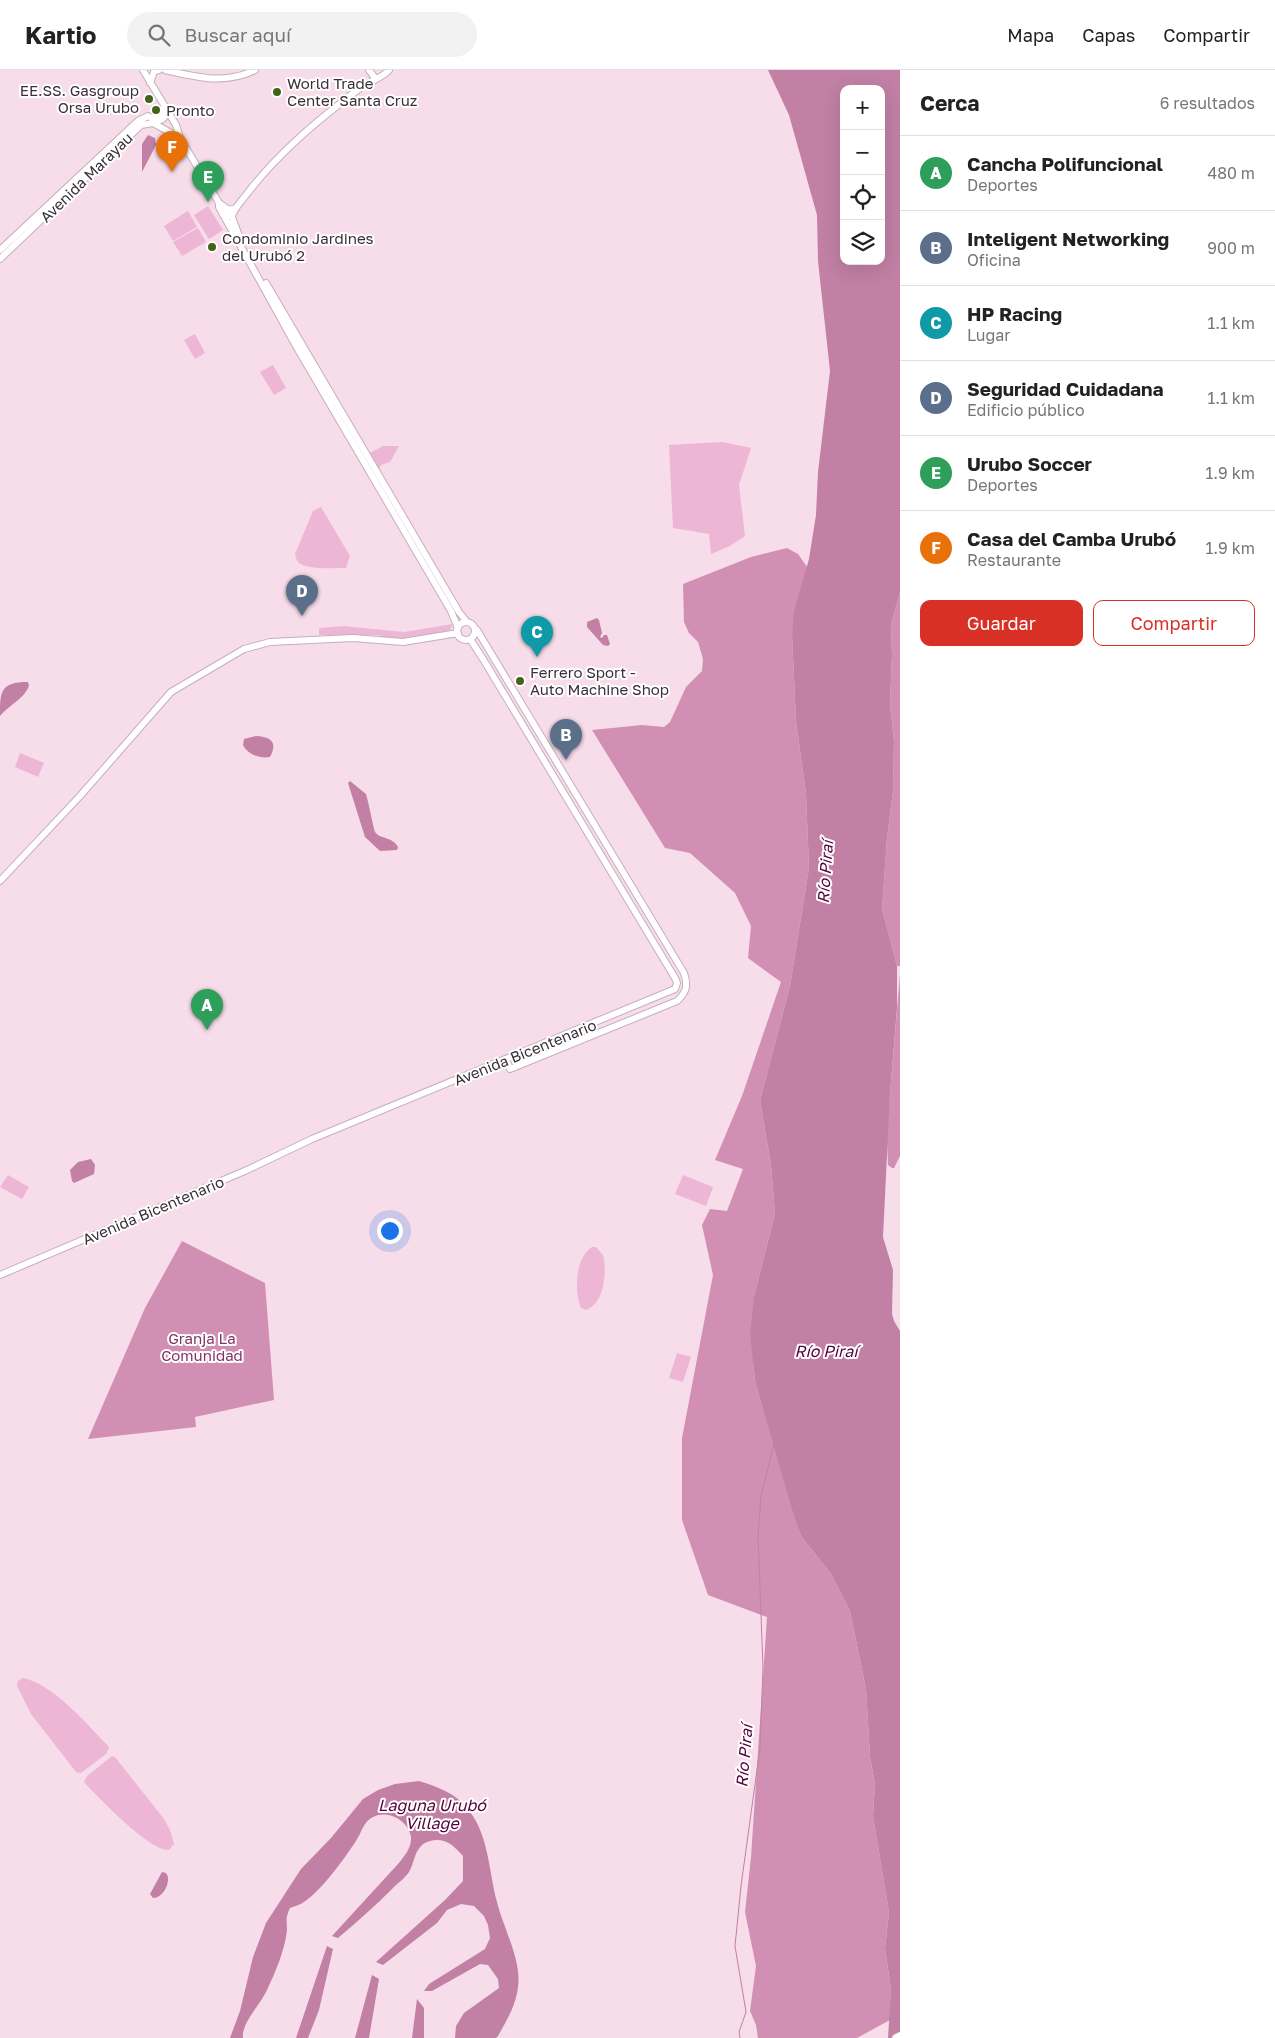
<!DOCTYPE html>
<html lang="es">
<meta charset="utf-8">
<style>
:root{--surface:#fff;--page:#f2f2f2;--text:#222;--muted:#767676;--line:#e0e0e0;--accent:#d93025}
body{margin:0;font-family:"Golos Text",sans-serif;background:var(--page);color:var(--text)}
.controls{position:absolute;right:15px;top:15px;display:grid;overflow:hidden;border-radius:10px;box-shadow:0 5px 20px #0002}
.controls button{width:45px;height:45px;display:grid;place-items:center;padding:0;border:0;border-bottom:1px solid var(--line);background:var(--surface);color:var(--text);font:25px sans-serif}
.you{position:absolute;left:389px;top:1160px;width:18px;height:18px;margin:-12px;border:4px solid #fff;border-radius:50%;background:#1a73e8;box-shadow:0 0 0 8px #1a73e833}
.badge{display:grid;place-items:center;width:32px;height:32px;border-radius:50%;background:var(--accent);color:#fff;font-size:16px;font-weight:700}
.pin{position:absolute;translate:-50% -41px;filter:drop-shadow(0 1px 2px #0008)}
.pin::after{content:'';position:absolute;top:26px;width:18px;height:15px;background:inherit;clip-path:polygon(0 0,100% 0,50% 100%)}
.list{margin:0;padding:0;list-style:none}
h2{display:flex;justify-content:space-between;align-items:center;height:65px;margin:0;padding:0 20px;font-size:21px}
h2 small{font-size:16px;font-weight:400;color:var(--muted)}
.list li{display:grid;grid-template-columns:32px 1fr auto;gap:15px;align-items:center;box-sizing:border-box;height:75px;padding:0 20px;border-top:1px solid var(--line)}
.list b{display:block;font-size:19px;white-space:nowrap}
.list p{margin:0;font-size:16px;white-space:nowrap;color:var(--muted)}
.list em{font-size:16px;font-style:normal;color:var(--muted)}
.actions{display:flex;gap:10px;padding:15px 20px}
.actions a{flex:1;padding:11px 0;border:1px solid var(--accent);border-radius:10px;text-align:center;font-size:18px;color:var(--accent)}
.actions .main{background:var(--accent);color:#fff}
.icon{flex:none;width:28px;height:28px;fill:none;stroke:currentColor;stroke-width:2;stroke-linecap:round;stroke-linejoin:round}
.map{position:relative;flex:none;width:900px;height:1968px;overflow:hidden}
header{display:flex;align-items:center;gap:30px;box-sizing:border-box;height:70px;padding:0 25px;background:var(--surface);border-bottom:1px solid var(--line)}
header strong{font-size:24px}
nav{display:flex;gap:28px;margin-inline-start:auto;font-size:18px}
.search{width:350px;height:45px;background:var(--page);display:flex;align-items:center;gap:12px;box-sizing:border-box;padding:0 18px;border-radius:28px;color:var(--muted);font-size:19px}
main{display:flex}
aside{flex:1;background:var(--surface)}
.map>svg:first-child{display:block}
.green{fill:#eeb6d5}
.forest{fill:#d28fb4}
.water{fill:#c180a4;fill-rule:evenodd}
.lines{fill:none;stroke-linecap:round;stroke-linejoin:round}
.stream{stroke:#c180a4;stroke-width:1}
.secondary-casing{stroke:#c7aebb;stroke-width:8}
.primary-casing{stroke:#c7aebb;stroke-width:9}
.secondary{stroke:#fff;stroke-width:6}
.primary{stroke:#fff;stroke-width:7}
.poi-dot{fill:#436319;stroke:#fff;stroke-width:2}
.labels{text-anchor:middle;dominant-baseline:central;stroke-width:4;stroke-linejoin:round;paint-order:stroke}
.poi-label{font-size:15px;fill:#3a3035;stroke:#fff;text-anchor:start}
.street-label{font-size:15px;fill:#3a3035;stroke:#fff}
.park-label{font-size:15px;fill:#823465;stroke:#fff}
.water-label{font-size:16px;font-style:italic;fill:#53023b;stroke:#fff}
</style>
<header>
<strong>Kartio</strong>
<div class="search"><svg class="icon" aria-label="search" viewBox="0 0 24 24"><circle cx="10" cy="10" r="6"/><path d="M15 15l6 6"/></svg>Buscar aquí</div>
<nav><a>Mapa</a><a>Capas</a><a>Compartir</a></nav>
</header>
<main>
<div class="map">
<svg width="900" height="1968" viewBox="0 0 900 1968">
<rect width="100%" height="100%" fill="#f7dcea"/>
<path class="green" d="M 208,136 L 223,160 L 209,169 L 194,145 Z
M 188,141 L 197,157 L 173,171 L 164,156 Z
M 198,158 L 206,172 L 182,186 L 173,172 Z
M 195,264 L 205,283 L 195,289 L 184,270 Z
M 273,295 L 286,318 L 274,325 L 260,302 Z
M 722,372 L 751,378 L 739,415 L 745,466 L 730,476 L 711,484 L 709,464 L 673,458 L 669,375 Z
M 383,376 L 399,376 L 390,392 L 381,395 L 379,399 L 370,383 Z
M 321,437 L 350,486 L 346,498 C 335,498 305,500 298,492 C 296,490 296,486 295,484 L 313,441 Z
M 453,554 L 450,560 C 428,564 399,575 378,565 L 319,565 L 319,558 L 343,556 L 404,562 Z
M 20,683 L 44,693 L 38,707 L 15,697 Z
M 8,1105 L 29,1117 L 22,1129 L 0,1117 Z
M 683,1105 L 713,1117 L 706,1136 L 675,1124 Z
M 592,1177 L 596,1177 L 603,1185 C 607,1201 605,1233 586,1240 L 581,1238 C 574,1221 575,1188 592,1177 Z
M 677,1283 L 691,1287 L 683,1312 L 669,1308 Z
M 23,1608 C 53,1614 86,1653 108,1676 L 109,1678 L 106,1684 L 81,1703 L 76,1702 L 31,1644 L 17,1616 L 18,1611 Z
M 112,1686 L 115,1687 L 164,1749 L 170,1760 L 174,1774 L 169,1780 C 149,1781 99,1728 84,1712 L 87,1706 Z"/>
<path class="forest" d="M 787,478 L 798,484 L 807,497 L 792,565 L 796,651 L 806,724 L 809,798 L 790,916 L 760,1031 L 771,1095 L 775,1144 L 754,1226 L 753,1292 L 755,1311 L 801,1466 L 831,1504 L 850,1541 L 866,1619 L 870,1687 L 875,1714 L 873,1746 L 889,1842 L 885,1879 L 891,1919 L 890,1950 L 857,1968 L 758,1968 L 756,1955 L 750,1941 L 756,1896 L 745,1842 L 751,1787 L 767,1547 L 708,1525 L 682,1450 L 682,1368 L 713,1205 L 702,1155 L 710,1139 L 727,1141 L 743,1099 L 715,1090 L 742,1026 L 781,912 L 748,888 L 751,856 L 735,823 L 690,783 L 665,778 L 592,660 L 642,655 L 664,657 L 670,652 L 686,617 L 702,601 L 703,589 L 698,572 L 689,563 L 684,552 L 683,514 L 751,487 Z
M 900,522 L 900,896 L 897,896 L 882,839 L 887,768 L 893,722 L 894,671 L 890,634 L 892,586 L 891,554 Z
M 900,904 L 900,1086 L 894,1098 L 892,1098 L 888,1095 L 887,1069 L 890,1024 Z
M 182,1171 L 265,1213 L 274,1330 L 195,1347 L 196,1357 L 88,1369 L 145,1238 Z"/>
<path class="water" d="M 768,0 L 900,0 L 900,522 L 891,554 L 892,586 L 890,634 L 894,671 L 893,722 L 887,768 L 882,839 L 897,896 L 897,938 L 890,1024 L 883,1167 L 893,1200 L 892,1244 L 894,1251 L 900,1261 L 900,1968 L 888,1968 L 891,1919 L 885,1879 L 889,1842 L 873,1746 L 875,1714 L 870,1687 L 866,1619 L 850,1541 L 831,1504 L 801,1466 L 792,1439 L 755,1311 L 750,1264 L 754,1226 L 775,1144 L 771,1095 L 760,1031 L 790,916 L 809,798 L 806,724 L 796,651 L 792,565 L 794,541 L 809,489 L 816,445 L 818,402 L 830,301 L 818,191 L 817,145 L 789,45 ZM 844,19 L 881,19 L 881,191 L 844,191 Z
M 148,65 L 155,68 L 156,75 L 142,102 L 142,74 Z
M 597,548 L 599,550 L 602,563 L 600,567 L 602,568 L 604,565 L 607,565 L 610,574 L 608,576 L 603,575 L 587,557 L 587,552 Z
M 28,612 L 29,616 C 24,629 9,635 0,646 C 0,622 0,612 28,612 Z
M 256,666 C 271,667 278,672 270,687 C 260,689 247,684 243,675 L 244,669 Z
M 350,711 L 366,724 C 368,730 374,760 375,762 C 381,770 392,766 398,777 L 397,780 L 380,781 L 365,767 L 348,713 Z
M 91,1089 L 95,1095 L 94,1104 L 74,1113 L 72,1111 L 70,1100 L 78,1092 Z
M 419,1711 C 438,1717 458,1724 470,1742 C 489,1767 489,1803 497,1832 C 503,1857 522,1891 518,1917 C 516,1935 507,1950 498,1966 L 496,1968 L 455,1968 L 456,1956 L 464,1943 L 499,1918 L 498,1909 L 488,1895 L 480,1894 L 432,1921 L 424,1921 L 429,1914 L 485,1879 L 490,1868 L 488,1855 L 484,1846 L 474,1836 L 461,1834 L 447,1840 L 437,1853 L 383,1895 L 376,1892 L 445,1830 L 463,1811 L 463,1786 C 454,1776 445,1767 430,1771 C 414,1775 415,1793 409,1802 C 405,1808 398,1813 393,1818 C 375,1836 357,1852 338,1868 L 332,1866 L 398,1794 C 404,1787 412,1777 411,1767 C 409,1751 388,1739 373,1747 C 363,1752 362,1762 356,1771 C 344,1789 322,1820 304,1832 C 300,1835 294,1836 290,1838 C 285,1849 287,1850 287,1860 C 285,1880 275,1903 267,1920 C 261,1934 241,1953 243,1968 L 230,1968 L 240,1941 L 253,1887 L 266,1853 L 301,1799 L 331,1768 L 363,1729 L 378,1720 L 395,1714 Z
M 162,1802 L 166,1803 L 168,1807 C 169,1816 162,1828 153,1828 L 150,1824 Z
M 327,1876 L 333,1879 L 319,1940 L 308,1968 L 296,1968 Z
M 372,1905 L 379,1909 L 369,1968 L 355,1968 Z
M 417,1929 L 424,1938 L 424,1968 L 412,1968 Z"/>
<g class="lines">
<path class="stream" d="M 740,1968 L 739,1962 L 746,1942 L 735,1876 L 741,1816 L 760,1678 L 763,1597 L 758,1466 L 761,1426 L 774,1374"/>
<defs>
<path id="secondary" d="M 143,0 L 176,55 L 180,68 L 219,133 L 219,137 L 296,276 L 451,541 L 458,558
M 165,0 C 196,7 225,15 255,0
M 369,0 L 375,8
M 150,13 L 154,2 L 159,0
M 151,48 L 160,45 L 165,36
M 219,133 L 229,140 L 236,138
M 223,145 L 227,144 L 232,147 L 239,166
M 232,147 C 233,139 241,132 246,125 C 278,83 318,50 360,18 C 368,12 384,7 389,0
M 0,180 L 138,51 L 148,46 L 156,51 C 163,51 165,47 168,41
M 0,189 L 141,55 L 153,53 L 180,68
M 266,213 L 459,542 L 467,552
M457 561a9 9 0 1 1 18 0a9 9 0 1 1-18 0Z
M 475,559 L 477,560 L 684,903 C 688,915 687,922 677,931 L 510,999 L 506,989
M 0,811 L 80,726 L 171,622 L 244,579 L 270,572 L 353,568 L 403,572 L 458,563
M 0,1205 L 247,1100 L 312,1069 L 675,919 L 677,913 L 675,908 L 483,589 L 470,569"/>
<path id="primary" d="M 896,1968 L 900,1966"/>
</defs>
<use href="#secondary" class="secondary-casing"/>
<use href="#primary" class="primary-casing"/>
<use href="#secondary" class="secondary"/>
<use href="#primary" class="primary"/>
</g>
<g class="poi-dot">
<circle cx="277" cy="22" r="5"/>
<circle cx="149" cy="29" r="5"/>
<circle cx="156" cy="40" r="5"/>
<circle cx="212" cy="177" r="5"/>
<circle cx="520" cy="611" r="5"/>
</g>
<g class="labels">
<g class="poi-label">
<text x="287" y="13">World Trade<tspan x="287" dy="17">Center Santa Cruz</tspan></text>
<text x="139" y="20" text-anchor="end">EE.SS. Gasgroup<tspan x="139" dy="17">Orsa Urubo</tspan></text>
<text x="166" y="40">Pronto</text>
<text x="222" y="168">Condominio Jardines<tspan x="222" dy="17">del Urubó 2</tspan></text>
<text x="530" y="602">Ferrero Sport -<tspan x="530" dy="17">Auto Machine Shop</tspan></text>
</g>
<g class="street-label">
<text transform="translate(86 107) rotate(-44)">Avenida Marayau</text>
<text transform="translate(525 982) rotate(-22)">Avenida Bicentenario</text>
<text transform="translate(153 1140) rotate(-23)">Avenida Bicentenario</text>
</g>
<g class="park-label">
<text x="202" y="1268">Granja La<tspan x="202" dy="17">Comunidad</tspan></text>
</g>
<g class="water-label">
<text transform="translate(825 802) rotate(-86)">Río Piraí</text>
<text x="826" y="1281">Río Piraí</text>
<text transform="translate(744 1686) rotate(-85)">Río Piraí</text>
<text x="432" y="1735">Laguna Urubó<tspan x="432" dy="18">Village</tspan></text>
</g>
</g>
</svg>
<div class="controls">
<button>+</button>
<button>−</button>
<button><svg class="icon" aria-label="locate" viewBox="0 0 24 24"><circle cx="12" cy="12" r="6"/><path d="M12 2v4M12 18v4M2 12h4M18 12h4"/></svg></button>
<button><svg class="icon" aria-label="layers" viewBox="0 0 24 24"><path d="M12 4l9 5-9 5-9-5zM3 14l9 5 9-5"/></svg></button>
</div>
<div class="you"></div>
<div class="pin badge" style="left:207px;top:960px;background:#2e9e5b">A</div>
<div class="pin badge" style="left:566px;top:690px;background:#5c6f8a">B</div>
<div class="pin badge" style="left:537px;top:587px;background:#0f9aa8">C</div>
<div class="pin badge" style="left:302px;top:546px;background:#5c6f8a">D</div>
<div class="pin badge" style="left:208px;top:132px;background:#2e9e5b">E</div>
<div class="pin badge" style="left:172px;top:102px;background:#e8710a">F</div>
</div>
<aside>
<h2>Cerca<small>6 resultados</small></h2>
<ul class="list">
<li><span class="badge" style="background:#2e9e5b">A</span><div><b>Cancha Polifuncional</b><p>Deportes</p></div><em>480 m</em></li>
<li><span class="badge" style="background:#5c6f8a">B</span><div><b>Inteligent Networking</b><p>Oficina</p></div><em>900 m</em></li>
<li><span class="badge" style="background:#0f9aa8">C</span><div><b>HP Racing</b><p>Lugar</p></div><em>1.1 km</em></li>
<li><span class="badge" style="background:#5c6f8a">D</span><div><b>Seguridad Cuidadana</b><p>Edificio público</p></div><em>1.1 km</em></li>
<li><span class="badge" style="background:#2e9e5b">E</span><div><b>Urubo Soccer</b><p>Deportes</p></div><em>1.9 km</em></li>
<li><span class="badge" style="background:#e8710a">F</span><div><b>Casa del Camba Urubó</b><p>Restaurante</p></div><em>1.9 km</em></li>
</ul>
<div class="actions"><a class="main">Guardar</a><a>Compartir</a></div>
</aside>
</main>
